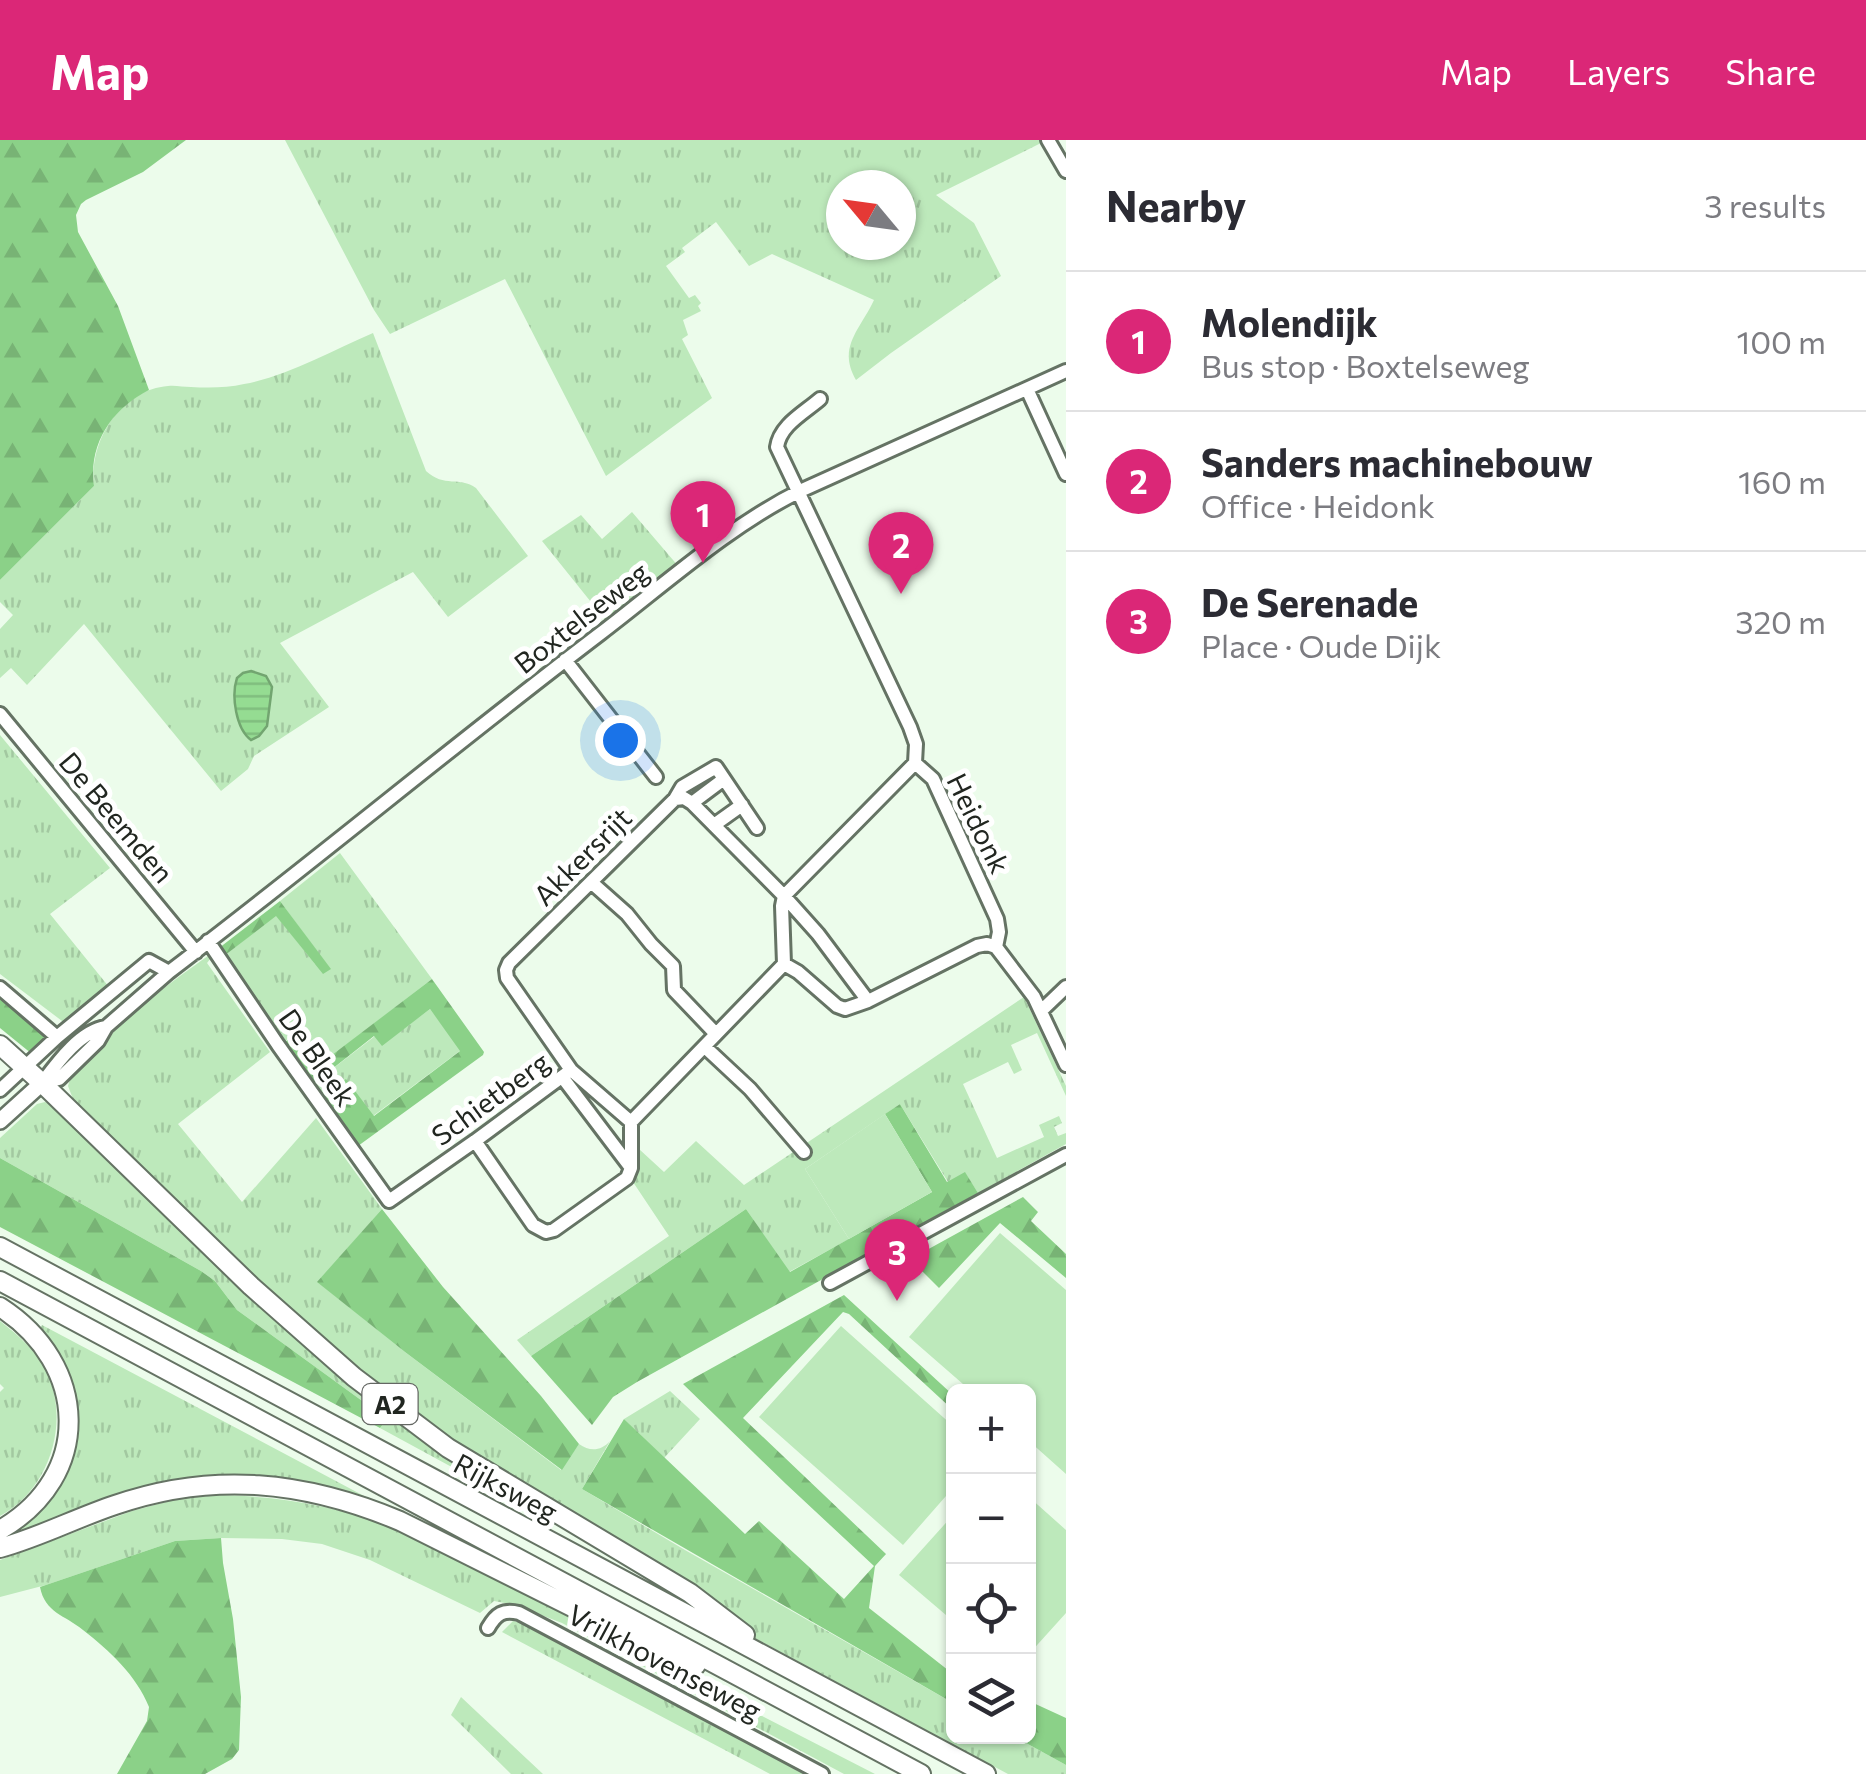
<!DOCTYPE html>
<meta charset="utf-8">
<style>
:root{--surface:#fff;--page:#f2f2f3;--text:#2b2b33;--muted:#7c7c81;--line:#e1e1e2;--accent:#db2777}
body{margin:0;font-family:Commissioner,sans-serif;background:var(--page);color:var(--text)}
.controls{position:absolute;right:30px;bottom:30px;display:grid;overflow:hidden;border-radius:15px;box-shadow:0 2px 8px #0004}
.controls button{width:90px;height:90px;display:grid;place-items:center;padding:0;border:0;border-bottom:2px solid var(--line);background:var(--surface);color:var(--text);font:50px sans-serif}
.compass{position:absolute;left:826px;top:30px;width:90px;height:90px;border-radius:50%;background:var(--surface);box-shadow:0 2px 8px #0004;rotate:299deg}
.you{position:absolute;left:620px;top:600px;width:35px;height:35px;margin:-25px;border:8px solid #fff;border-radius:50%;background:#1a73e8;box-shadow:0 0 0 15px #1a73e833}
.badge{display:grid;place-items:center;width:65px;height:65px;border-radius:50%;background:var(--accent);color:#fff;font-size:32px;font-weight:700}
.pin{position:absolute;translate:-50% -82px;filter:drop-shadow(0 2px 5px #0008)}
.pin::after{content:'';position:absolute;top:52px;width:35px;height:30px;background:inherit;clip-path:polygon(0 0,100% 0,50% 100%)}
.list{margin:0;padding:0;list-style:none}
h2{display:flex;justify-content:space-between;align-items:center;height:130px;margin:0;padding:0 40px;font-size:42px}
h2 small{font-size:32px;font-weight:400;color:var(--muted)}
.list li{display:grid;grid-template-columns:65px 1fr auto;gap:30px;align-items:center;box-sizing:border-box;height:140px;padding:0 40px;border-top:2px solid var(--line)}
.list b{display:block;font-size:38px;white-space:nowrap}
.list p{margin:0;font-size:32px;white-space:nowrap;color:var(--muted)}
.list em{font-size:32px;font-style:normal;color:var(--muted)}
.icon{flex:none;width:55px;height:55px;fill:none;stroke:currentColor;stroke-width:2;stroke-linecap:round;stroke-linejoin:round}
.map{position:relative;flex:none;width:1066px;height:1634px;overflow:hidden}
header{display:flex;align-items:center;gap:60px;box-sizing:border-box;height:140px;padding:0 50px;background:var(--accent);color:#fff}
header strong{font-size:48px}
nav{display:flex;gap:55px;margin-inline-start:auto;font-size:35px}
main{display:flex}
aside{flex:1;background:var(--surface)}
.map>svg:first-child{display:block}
.grass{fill:url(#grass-tufts);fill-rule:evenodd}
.forest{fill:url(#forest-firs)}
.pitch{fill:#bde9bb}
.water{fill:url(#water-rules);stroke:#72a570;stroke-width:2.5}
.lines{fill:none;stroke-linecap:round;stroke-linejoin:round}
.minor-casing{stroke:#657364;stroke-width:18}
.major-casing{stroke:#657364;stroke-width:20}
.highway-casing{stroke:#657364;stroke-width:22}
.minor{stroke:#fff;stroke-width:12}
.major{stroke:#fff;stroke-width:15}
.highway{stroke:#fff;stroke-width:18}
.labels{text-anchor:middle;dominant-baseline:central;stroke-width:10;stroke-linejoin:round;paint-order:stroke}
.shield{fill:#fff;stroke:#646763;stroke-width:2.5}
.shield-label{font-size:25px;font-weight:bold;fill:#212620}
.street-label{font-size:28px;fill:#212620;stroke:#fff}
</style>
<header>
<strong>Map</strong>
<nav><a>Map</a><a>Layers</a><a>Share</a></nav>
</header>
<main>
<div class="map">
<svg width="1066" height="1634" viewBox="0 0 1066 1634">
<defs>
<pattern id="grass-tufts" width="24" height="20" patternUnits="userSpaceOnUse" patternTransform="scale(2.5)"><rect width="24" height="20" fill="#bde9bb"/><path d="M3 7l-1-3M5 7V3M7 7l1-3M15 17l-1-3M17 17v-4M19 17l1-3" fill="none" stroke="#a2c8a0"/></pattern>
<pattern id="forest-firs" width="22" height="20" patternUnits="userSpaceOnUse" patternTransform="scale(2.5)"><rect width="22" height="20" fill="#8bd188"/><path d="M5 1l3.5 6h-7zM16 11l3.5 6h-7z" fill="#78b375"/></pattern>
<pattern id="water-rules" width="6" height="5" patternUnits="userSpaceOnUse" patternTransform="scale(2.5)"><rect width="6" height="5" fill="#95dc92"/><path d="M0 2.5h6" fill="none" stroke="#80bd7e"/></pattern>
</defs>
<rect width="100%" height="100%" fill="#ecfceb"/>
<path class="grass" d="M 285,0 L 1039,0 L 1041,3 L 936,55 L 974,83 L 1001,136 L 891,213 L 856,240 C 837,207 860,190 874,160 L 772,114 L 749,126 L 716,82 L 682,108 L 685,112 L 666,126 L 689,158 L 695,155 L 701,163 L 698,166 L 701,171 L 683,180 L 688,195 L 682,199 L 712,258 L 606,336 L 505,139 L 390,194 L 374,170 ZM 841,45 L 901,45 L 901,105 L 841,105 Z
M 373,193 L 426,331 C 444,348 460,336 476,348 L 528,416 L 448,477 L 413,432 L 280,503 L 329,567 L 254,616 L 248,629 L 221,651 L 84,484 L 27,545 L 11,528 L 0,538 L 0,489 L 13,475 L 0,462 L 0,440 L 94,346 C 89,301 120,250 168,246 C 175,245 183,247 191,247 C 208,248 227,248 244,244 C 288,236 331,211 373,193 ZM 251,531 L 272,547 L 267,586 L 241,587 L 234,554 L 237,538 L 243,533 Z
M 632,372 L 679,427 L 607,482 L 542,401 L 581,375 L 602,399 Z
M 0,595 L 110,728 L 50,774 L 109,847 L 66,884 L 0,834 Z
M 340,713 L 432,839 L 315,929 L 288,899 L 283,903 L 224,816 L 276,775 L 315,824 L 330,829 L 280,761 Z
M 219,808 L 207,823 L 270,912 L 178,984 L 242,1062 L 316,978 L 382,1069 L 318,1142 L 405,1212 L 561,1330 L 579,1304 C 590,1312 601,1311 610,1301 L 582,1349 L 685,1410 L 953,1563 L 954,1596 L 1015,1597 L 1066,1625 L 1066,1634 L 1008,1634 L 749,1495 L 450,1304 L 261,1151 L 198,1083 L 73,959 L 68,946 C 78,906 183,834 219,808 Z
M 1024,857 L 1066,946 L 1066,956 L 1037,893 L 1011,905 L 1022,930 L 1014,934 L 1008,922 L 963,944 L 997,1018 L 1044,997 L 1039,985 L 1059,976 L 1062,983 L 1054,987 L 1058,996 L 1066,993 L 1066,1004 L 978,1053 L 965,1033 L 948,1042 L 900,964 L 805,1029 L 849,1099 L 789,1132 L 746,1069 L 531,1216 L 517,1200 L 669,1096 L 633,1042 L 638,1032 L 639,1009 L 664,1032 L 696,1001 L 744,1045 Z
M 430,869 L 461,910 L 373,976 L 342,939 L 321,955 L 313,944 L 375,896 L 382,905 Z
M 45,962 L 55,965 L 270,1169 L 562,1383 L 560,1386 L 380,1288 L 387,1279 L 237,1170 L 215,1141 L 201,1131 L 0,1018 L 0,998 L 37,964 Z
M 0,1181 C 18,1195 38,1212 47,1233 C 71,1284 48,1351 0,1376 L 0,1252 L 4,1248 L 0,1244 Z
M 42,1185 L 366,1357 L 364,1360 L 220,1340 L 2,1402 L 2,1397 C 60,1365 97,1294 66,1230 C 59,1216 48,1203 39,1191 Z
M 670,1251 L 700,1279 L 664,1318 L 624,1279 Z
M 218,1355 C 282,1356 346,1367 405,1393 L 875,1634 L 844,1634 L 562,1483 L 515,1465 L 494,1461 L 480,1473 L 370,1420 L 322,1404 L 282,1399 L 221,1398 L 175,1401 L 46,1445 L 0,1457 L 0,1420 L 132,1371 L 177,1359 Z
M 513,1481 L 527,1484 L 814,1634 L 770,1634 L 502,1492 Z
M 461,1557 L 543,1634 L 511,1634 L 451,1575 Z"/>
<path class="forest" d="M 0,0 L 186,0 L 143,32 L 86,60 L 81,64 L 76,75 L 78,92 L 118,166 L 149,250 C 113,268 88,303 94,346 L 0,440 Z
M 280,761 L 331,829 L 323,834 L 276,776 L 224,816 L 219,808 Z
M 432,839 L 484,912 L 483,915 L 358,1006 L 321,955 L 346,939 L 374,976 L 460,911 L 430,869 L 382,906 L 374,896 L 313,944 L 283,903 L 291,898 L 315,928 Z
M 0,852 L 45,890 L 44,904 L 32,914 L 0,888 Z
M 900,964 L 947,1042 L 965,1032 L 978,1053 L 637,1242 L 613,1257 L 592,1285 L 531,1216 L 746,1069 L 790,1132 L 932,1052 L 885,974 Z
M 0,1018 L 201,1131 L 215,1141 L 237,1170 L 387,1279 L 380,1288 L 0,1087 Z
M 1023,1057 L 1038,1072 L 1031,1081 L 1066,1114 L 1066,1138 L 1000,1083 L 939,1148 L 921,1130 L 915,1131 L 905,1122 Z
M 382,1069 L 443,1147 L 541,1256 L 579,1304 L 562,1330 L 405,1212 L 317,1142 Z
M 844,1155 L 953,1255 L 953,1270 L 849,1174 L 843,1172 L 743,1278 L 886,1414 L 875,1426 L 869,1468 L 953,1534 L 953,1563 L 582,1349 L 624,1279 L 745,1394 L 759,1381 L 844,1459 L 874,1426 L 786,1344 L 683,1244 Z
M 221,1398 L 223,1423 L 233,1479 L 241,1557 L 239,1610 L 232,1619 L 205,1634 L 117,1634 L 147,1581 L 149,1567 C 136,1535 110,1511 83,1490 C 65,1475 45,1473 40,1447 L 175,1401 Z
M 1029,1561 L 1066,1578 L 1066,1625 L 1015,1597 L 1028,1596 Z"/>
<path class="pitch" d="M 885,974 L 932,1052 L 849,1099 L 805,1029 Z
M 1000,1093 L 1066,1150 L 1066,1334 L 1029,1301 L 1028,1252 L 971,1251 L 909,1197 Z
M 841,1186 L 953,1286 L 953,1348 L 903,1405 L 759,1277 Z
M 1029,1357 L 1066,1390 L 1066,1473 L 1029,1514 Z
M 953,1375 L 953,1481 L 899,1435 Z"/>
<path class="water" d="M 251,531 L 266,536 L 272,547 L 267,586 L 259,596 L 251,600 C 236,589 231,556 237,538 L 243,533 Z"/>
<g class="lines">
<defs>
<path id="minor" d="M 1048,0 L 1066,31
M 1027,249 L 1066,334
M 820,259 C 804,273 780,285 777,307 L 910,587 L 916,604 L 915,623 L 933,639 L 997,779 L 999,792 L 996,807 L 1034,857 L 1066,925
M 565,520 L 656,637
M 0,574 L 196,812
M 915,623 L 784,756 L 782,766 L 784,824 L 798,832 L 837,866 L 845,869 L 868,861 L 977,806 L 987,804 L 996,807
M 675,659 L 682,647 L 716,627 L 757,688
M 692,663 L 724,639
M 714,685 L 742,665
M 591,742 L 627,774 L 651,804 L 673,826 L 674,850 L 716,894
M 208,801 L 278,905 L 389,1061 L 475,1001 L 571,930 L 631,982 L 784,824
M 0,848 L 57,897
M 1041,871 L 1066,847
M 705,907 L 750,949 L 804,1012
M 571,930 L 507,838 L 506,830 L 509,823 L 675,659 L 684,658 L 692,663 L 784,756 L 818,794 L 868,861
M 563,938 L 631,1028
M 42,943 L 59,939 L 98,901 L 106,887 L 169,832 C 315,721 455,604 601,493 C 664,445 729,386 800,351 L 1066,231
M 42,943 C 57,923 80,891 106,887
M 0,950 L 57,897 L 149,821 L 169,832
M 475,1001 L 533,1085 L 546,1092 L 554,1090 L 627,1038 L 631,1028 L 631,982
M 830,1143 L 1066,1015
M 488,1488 C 496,1474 503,1469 519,1473 L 822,1634"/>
<path id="major" d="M 0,981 L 42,943"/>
<path id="highway" d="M 0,905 L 42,943 L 251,1146 L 354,1237 L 448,1308 L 690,1453 L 745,1495
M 0,1107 L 986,1634
M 0,1141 L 921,1634
M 0,1167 C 89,1224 94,1336 0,1390
M 0,1408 C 40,1397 76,1378 115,1365 C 213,1331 305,1341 400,1381 L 660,1511 L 696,1525"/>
</defs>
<use href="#minor" class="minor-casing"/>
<use href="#major" class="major-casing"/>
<use href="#highway" class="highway-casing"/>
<use href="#minor" class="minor"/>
<use href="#major" class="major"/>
<use href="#highway" class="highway"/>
</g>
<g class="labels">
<rect class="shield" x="362.5" y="1244" width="55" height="40" rx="8"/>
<g class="shield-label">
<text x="390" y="1264">A2</text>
</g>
<g class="street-label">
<text transform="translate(581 477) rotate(-38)">Boxtelseweg</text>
<text transform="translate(117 677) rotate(50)">De Beemden</text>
<text transform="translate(979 683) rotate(64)">Heidonk</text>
<text transform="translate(582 716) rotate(-45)">Akkersrijt</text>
<text transform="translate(318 917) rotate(55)">De Bleek</text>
<text transform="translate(490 958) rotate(-36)">Schietberg</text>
<text transform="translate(506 1347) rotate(28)">Rijksweg</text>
<text transform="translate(665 1522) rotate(28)">Vrilkhovenseweg</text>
</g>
</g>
</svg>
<div class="controls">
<button>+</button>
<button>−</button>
<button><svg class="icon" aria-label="locate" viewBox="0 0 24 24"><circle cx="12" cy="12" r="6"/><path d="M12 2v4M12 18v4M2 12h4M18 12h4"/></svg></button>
<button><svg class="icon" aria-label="layers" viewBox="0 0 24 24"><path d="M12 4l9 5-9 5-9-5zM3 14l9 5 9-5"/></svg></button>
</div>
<svg class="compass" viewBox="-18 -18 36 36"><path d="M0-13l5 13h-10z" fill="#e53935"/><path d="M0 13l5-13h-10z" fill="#7c7c81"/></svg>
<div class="you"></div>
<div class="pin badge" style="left:703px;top:423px">1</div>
<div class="pin badge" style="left:901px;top:454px">2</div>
<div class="pin badge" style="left:897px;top:1161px">3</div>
</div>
<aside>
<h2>Nearby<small>3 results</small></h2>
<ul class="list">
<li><span class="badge">1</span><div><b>Molendijk</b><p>Bus stop · Boxtelseweg</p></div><em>100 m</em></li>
<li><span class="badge">2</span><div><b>Sanders machinebouw</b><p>Office · Heidonk</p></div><em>160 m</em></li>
<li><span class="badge">3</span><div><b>De Serenade</b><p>Place · Oude Dijk</p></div><em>320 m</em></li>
</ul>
</aside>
</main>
